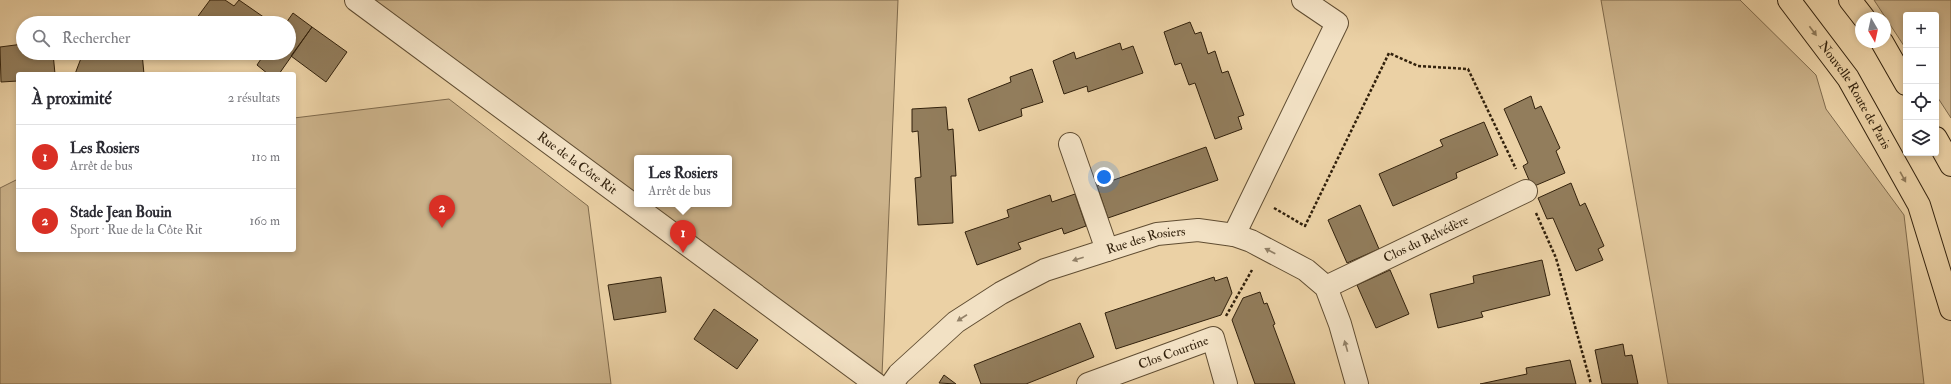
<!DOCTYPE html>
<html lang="fr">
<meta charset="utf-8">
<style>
:root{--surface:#fff;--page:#f7f7f7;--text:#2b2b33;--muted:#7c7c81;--line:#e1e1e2;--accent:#d93025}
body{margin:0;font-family:"IM FELL Double Pica",serif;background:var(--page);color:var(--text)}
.controls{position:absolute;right:12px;top:12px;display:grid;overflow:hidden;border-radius:4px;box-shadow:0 2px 6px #0003}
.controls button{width:36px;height:36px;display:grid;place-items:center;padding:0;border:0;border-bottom:1px solid var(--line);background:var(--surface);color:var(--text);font:20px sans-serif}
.compass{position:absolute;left:1855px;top:12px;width:36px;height:36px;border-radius:50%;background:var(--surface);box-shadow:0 2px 6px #0003;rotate:171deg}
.you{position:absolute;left:1104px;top:177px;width:14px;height:14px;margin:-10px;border:3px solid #fff;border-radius:50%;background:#1a73e8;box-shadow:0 0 0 6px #1a73e833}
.badge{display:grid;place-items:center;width:26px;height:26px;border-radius:50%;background:var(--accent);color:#fff;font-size:13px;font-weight:700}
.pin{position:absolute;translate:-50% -33px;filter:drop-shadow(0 1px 2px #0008)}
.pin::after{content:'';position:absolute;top:21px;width:14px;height:12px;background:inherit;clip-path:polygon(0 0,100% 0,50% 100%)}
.popup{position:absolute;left:634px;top:155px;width:98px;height:52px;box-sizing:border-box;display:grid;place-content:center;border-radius:4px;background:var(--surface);filter:drop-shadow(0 1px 3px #0005);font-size:13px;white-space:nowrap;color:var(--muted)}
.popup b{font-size:15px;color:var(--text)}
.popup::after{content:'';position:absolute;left:50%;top:100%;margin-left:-8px;border:8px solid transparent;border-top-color:var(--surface)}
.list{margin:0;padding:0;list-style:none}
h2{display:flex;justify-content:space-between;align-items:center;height:52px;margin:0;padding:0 16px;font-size:17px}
h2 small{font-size:13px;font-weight:400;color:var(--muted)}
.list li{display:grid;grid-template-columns:26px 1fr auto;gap:12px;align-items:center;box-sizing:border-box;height:64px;padding:0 16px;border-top:1px solid var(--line)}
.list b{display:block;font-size:15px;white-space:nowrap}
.list p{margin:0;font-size:13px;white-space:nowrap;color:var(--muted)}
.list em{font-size:13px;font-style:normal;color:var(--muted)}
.icon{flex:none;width:22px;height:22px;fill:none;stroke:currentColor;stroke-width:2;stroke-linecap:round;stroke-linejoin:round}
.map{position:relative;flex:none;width:1951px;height:384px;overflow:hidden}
.search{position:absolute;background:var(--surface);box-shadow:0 2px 6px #0003;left:16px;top:16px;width:280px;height:44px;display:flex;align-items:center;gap:10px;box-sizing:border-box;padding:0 14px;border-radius:22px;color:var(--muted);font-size:15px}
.panel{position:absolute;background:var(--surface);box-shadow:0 2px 6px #0003;left:16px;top:72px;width:280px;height:180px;border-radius:4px}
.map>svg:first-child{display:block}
.green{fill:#ccb38b;stroke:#7f6a4c}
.building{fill:#927d5c;stroke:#32210c}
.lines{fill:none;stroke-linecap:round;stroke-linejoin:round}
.minor-casing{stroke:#604d32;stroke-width:24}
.major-casing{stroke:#32210c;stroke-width:24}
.path{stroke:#32210c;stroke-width:2.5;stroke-dasharray:3 2;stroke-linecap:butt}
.minor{stroke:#f2e1c4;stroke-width:22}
.major{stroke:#ebd1a5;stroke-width:22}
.oneway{fill:#8e7958}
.oneway2{fill:#928168}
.labels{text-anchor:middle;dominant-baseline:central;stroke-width:3;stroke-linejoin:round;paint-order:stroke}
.street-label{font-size:13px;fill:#32210c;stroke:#f2e1c4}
</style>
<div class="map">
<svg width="1951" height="384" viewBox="0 0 1951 384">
<rect width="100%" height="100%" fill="#ebd1a5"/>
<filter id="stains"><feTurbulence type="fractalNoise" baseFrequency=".005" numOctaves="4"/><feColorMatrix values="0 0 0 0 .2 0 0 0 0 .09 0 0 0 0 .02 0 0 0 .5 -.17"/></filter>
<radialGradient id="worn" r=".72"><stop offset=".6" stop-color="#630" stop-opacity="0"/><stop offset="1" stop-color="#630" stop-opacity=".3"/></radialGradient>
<path class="green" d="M 370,0 L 898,0 L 882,375 L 648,204 L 729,204 L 729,158 L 637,158 L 637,196 Z
M 1601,0 L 1740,0 L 1816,75 L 1826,109 L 1904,215 L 1924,384 L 1668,384 Z
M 1874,0 L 1951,0 L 1951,118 L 1936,95 L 1936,15 L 1906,15 L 1906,49 Z
M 449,99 L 588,206 L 611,384 L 0,384 L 0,188 L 18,179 L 18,250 L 294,250 L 294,118 Z"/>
<path class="building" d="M 210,0 L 225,0 L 234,6 L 239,0 L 265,18 L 261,23 L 193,23 Z
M 293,13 L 312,27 L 279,74 L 268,74 L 257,65 L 265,53 L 289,53 L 289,23 L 286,23 Z
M 1190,22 L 1195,34 L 1201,32 L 1208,54 L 1215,51 L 1222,73 L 1228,71 L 1244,115 L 1238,117 L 1242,129 L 1215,139 L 1195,83 L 1189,85 L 1181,63 L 1175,65 L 1164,32 Z
M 312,27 L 347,52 L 326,82 L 291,56 Z
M 1120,43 L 1122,50 L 1133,46 L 1143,73 L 1088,92 L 1087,86 L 1064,94 L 1053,61 L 1074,52 L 1076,59 Z
M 23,44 L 23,53 L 53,53 L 55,74 L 18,74 L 18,81 L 1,82 L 0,47 Z
M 83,53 L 142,53 L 144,74 L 75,74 Z
M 1032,69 L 1043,102 L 1021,109 L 1022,116 L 979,131 L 968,99 L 1011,82 L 1010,77 Z
M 1531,96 L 1535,109 L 1541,106 L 1560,148 L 1556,151 L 1565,173 L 1532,187 L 1523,166 L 1528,163 L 1504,109 Z
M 946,107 L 948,130 L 953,129 L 956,176 L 951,176 L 953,223 L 918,225 L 915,178 L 921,177 L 918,131 L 912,132 L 912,109 Z
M 1484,122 L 1498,155 L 1456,173 L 1457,178 L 1393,206 L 1379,174 L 1443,146 L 1440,140 Z
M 1206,147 L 1218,180 L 1108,218 L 1097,186 Z
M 1571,183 L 1580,206 L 1585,203 L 1604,246 L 1598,249 L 1603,260 L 1576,271 L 1553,218 L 1547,219 L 1538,198 Z
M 1075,194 L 1086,226 L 1064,234 L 1062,228 L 1018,243 L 1021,249 L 977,265 L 965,232 L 1009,217 L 1007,210 L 1050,195 L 1052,202 Z
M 1360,205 L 1379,249 L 1347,263 L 1328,220 Z
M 1542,260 L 1550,295 L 1481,312 L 1483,317 L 1438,328 L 1430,294 L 1474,283 L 1473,276 Z
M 1390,270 L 1409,314 L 1376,328 L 1357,285 Z
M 661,277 L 666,312 L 614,320 L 608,285 Z
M 1214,277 L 1215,281 L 1227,277 L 1232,293 L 1221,315 L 1116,349 L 1105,313 Z
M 1260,292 L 1264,304 L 1267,303 L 1275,324 L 1273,325 L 1295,384 L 1255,384 L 1232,320 L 1243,298 Z
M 714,309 L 758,340 L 737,369 L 694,339 Z
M 1080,323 L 1094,357 L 1026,384 L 981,384 L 974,365 Z
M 1623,344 L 1625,356 L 1632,355 L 1638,384 L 1602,384 L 1595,350 Z
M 1570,360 L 1576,384 L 1480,384 L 1527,374 L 1526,368 Z
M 944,375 L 956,384 L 939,383 Z"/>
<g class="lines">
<defs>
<g id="minor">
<path id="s1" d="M 356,0 L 876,384"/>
<path d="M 1070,144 L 1107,250"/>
<path d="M 1234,235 L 1337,23 L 1303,0"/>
<path id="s2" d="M 1326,287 L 1526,191"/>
<path id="s3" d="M 892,384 L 899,374 L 956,322 L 1001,293 L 1045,270 L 1157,234 L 1198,230 L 1234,235 L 1251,241 L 1306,270 L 1326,287 L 1340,324 L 1357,384"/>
<path id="s4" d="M 1088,384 L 1213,338 L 1226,384"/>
</g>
<g id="major">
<path id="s5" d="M 1789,0 L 1848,78 L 1919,205 L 1951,309"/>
<path d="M 1850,0 L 1864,18"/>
<path d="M 1882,42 L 1906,84"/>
<path d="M 1936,138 L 1951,165"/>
</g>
</defs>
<use href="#minor" class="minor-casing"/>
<use href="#major" class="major-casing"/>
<path class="path" d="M 1274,208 L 1305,226 L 1389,53 L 1418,66 L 1468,69 L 1516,169
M 1536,213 L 1556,258 L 1591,384
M 1226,316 L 1252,270"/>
<use href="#minor" class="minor"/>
<use href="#major" class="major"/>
</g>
<defs><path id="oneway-solid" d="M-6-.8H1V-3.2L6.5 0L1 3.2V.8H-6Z"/></defs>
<g class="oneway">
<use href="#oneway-solid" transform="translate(1813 31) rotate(53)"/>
<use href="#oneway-solid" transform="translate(1903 177) rotate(61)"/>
</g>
<g class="oneway2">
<use href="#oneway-solid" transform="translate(1270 251) rotate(-153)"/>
<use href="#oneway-solid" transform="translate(1078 259) rotate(162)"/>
<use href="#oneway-solid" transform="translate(962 318) rotate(147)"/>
<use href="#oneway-solid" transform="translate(1346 346) rotate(-106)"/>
</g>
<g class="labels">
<g class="street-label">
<text stroke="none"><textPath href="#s5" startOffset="116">Nouvelle Route de Paris</textPath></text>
<text stroke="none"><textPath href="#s1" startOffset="275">Rue de la Côte Rit</textPath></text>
<text stroke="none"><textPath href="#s2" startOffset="111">Clos du Belvédère</textPath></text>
<text stroke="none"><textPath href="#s3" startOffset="298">Rue des Rosiers</textPath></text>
<text stroke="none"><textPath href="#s4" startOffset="91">Clos Courtine</textPath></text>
</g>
</g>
<rect width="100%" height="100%" filter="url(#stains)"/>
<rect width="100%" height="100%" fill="url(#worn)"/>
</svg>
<div class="controls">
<button>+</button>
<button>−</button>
<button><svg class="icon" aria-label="locate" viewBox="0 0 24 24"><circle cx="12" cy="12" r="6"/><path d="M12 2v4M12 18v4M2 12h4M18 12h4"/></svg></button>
<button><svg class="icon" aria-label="layers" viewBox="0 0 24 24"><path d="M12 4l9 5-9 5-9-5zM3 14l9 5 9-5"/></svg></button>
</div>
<svg class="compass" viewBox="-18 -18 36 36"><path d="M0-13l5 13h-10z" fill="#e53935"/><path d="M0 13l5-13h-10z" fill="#7c7c81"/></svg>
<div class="you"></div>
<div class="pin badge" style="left:683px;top:253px">1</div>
<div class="popup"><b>Les Rosiers</b>Arrêt de bus</div>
<div class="pin badge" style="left:442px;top:228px">2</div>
<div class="search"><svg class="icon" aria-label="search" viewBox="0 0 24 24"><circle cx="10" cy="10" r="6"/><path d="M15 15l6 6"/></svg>Rechercher</div>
<section class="panel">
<h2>À proximité<small>2 résultats</small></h2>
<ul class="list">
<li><span class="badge">1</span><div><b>Les Rosiers</b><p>Arrêt de bus</p></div><em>110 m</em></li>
<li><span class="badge">2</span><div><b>Stade Jean Bouin</b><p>Sport · Rue de la Côte Rit</p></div><em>160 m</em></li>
</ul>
</section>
</div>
